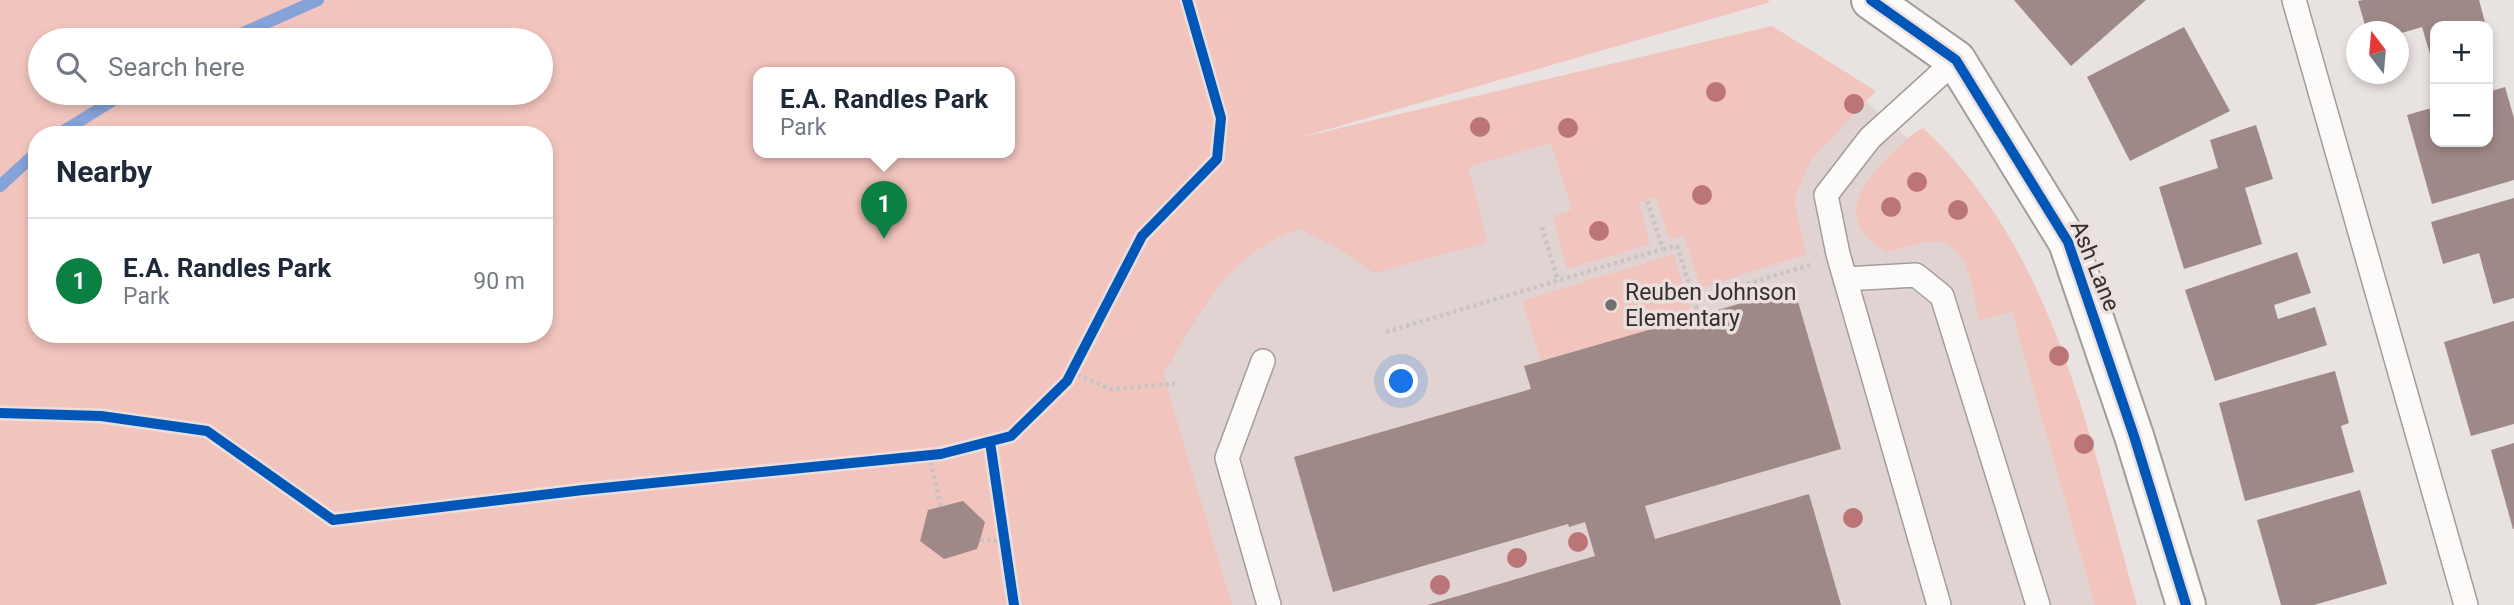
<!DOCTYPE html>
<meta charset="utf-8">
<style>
:root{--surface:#fff;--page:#f6f6f7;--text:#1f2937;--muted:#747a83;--line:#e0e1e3;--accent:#0b8043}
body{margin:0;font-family:Roboto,sans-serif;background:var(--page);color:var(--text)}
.controls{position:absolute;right:21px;top:21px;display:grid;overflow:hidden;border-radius:14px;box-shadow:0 4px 10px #0003}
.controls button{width:63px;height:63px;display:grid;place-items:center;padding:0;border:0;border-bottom:2px solid var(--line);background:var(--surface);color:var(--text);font:35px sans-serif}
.compass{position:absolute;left:2346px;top:21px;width:63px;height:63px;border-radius:50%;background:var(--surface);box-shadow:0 4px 10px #0003;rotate:344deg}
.you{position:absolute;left:1402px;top:382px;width:24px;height:24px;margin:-18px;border:5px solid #fff;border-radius:50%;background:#1a73e8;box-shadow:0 0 0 10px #1a73e833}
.badge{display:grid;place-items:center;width:46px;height:46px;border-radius:50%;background:var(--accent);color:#fff;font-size:23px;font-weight:700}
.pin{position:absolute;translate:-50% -58px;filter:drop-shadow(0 2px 4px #0008)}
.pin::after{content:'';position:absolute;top:37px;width:24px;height:21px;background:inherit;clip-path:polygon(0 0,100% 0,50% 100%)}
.popup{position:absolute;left:753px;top:67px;width:262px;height:91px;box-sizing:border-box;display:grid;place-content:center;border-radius:14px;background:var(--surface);filter:drop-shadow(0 2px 5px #0005);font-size:23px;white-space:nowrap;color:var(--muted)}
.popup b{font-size:26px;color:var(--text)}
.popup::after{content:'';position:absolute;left:50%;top:100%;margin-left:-14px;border:14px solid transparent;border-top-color:var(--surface)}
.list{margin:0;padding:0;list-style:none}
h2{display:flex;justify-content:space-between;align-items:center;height:91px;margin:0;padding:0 28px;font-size:30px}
h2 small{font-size:23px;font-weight:400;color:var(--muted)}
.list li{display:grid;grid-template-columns:46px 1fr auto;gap:21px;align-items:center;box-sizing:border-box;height:126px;padding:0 28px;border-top:2px solid var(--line)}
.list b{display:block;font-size:26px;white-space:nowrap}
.list p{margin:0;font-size:23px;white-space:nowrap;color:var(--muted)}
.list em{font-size:23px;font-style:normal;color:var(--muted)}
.icon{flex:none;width:38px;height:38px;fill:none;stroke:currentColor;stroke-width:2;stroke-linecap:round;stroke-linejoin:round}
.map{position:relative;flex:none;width:2514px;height:605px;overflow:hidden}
.search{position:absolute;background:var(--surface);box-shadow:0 4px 10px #0003;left:28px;top:28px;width:525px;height:77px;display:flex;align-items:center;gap:18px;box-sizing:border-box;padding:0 24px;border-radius:38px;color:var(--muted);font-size:26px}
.panel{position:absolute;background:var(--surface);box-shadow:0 4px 10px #0003;left:28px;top:126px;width:525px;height:217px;border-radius:28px}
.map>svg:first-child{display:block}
.built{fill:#e1d3d1}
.green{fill:#f2c4be;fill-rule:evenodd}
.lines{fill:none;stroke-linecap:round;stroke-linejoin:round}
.stream{stroke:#85a2d9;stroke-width:12}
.building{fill:#9e8988}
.lane-casing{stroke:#a19d9c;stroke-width:26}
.secondary-casing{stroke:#a19d9c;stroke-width:42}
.path{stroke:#c7c4c3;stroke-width:4.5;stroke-dasharray:3.5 3.5;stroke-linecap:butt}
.lane{stroke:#fcfbfa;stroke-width:23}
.secondary{stroke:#fcfbfa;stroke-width:38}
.cycleway-casing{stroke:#ebdfde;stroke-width:15}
.cycleway{stroke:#0057b8;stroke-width:10}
.tree{fill:#bc7576}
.poi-dot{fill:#726e6d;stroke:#ebdfde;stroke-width:2.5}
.labels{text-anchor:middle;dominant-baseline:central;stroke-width:7;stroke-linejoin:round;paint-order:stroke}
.street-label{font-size:23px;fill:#332f2e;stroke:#ebdfde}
.poi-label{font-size:23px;fill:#332f2e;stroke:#ebdfde;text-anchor:start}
</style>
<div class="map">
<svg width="2514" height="605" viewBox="0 0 2514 605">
<rect width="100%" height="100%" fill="#e8e2e1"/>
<path class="built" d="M 1845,83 L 1956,181 L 2020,275 L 2129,605 L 1083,605 L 1062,531 L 1276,143 Z"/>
<path class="green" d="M 0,0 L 1767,0 L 1770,2 L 1298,138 L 1772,26 L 1876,91 L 1811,160 L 1794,199 L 1806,254 L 1701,288 L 1684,236 L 1669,239 L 1656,197 L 1639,203 L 1650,244 L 1567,269 L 1553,216 L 1572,209 L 1551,143 L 1468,167 L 1487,242 L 1374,273 L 1340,250 L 1299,229 C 1226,254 1201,313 1163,374 L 1232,605 L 0,605 ZM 40,40 L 541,40 L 541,93 L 40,93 ZM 758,73 L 1010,73 L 1010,153 L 758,153 ZM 37,135 L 544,135 L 544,334 L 37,334 Z
M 1923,128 C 2056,251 2089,438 2137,605 L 2095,605 L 2012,312 L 1979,320 C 1973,295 1971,247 1939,242 C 1924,240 1901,249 1886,252 C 1837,221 1856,190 1889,156 C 1900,145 1909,135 1923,128 Z
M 1674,254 L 1693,318 L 1541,361 L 1522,301 Z"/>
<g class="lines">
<path class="stream" d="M 227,40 L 318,0
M 57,135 L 125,93
M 0,186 L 37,152"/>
</g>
<path class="building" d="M 2014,0 L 2146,0 L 2071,66 Z
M 2363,0 L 2479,0 L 2486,26 L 2435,26 L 2435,60 L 2432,61 L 2422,27 L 2398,34 L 2367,32 L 2358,1 Z
M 2184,27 L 2230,111 L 2130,161 L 2087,77 Z
M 2505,87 L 2514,118 L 2514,180 L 2432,204 L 2407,115 L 2435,107 L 2435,142 L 2488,142 L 2488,92 Z
M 2256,125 L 2273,179 L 2245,188 L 2262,244 L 2184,269 L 2159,187 L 2218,168 L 2210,140 Z
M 2514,198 L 2514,298 L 2493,304 L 2479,253 L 2443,264 L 2431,222 Z
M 2297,252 L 2311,293 L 2274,305 L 2278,319 L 2315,307 L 2327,345 L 2215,381 L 2185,290 Z
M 1794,288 L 1841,449 L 1645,506 L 1655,539 L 1809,494 L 1841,605 L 1427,605 L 1595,556 L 1585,522 L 1569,527 L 1568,524 L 1333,592 L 1294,457 L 1531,389 L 1524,366 Z
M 2514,321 L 2514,424 L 2471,436 L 2444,342 Z
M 2335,371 L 2349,423 L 2341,426 L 2354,472 L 2245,501 L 2219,403 Z
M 2514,443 L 2514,529 L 2513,529 L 2491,450 Z
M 2360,490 L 2387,584 L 2314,605 L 2281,605 L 2257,520 Z
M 963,501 L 985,522 L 980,540 L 977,549 L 944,559 L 920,541 L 928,510 Z"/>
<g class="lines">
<defs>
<path id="lane" d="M 2294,0 L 2466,605
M 1845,279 L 1916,275 L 1942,296 L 2038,605
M 1263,361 L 1227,458 L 1269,605
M 1939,605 L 1838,254 L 1826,195 L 1870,138 L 1956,60"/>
<path id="secondary" d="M 1871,0 L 1956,60 L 2068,242 L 2134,436 L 2186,605"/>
</defs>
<use href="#lane" class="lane-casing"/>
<use href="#secondary" class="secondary-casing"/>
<path class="path" d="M 1542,227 L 1558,281
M 1663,249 L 1677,246 L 1699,316
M 1693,300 L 1810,265
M 1386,332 L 1663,249 L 1647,200
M 1071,372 L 1111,389 L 1175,384
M 929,455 L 941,507
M 980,540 L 1006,541"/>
<use href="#lane" class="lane"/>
<use href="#secondary" class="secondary"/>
<defs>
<path id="cycleway" d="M 1871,0 L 1956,60 L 2068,242 L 2134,436 L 2186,605
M 0,413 L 101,416 L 207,431 L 333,520 L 583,490 L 941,454 L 1011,436 L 1067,381 L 1142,236 L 1217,159 L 1221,118 L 1187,0
M 990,442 L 1014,605"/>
</defs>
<use href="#cycleway" class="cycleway-casing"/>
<use href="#cycleway" class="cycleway"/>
</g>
<g class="tree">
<circle cx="1716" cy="92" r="10"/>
<circle cx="1854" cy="104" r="10"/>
<circle cx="1480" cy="127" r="10"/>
<circle cx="1568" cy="128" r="10"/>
<circle cx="1917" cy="182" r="10"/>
<circle cx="1702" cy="195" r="10"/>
<circle cx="1891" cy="207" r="10"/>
<circle cx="1958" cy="210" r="10"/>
<circle cx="1599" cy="231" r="10"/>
<circle cx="2059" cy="356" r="10"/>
<circle cx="2084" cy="444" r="10"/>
<circle cx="1853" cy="518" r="10"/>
<circle cx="1578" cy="542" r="10"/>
<circle cx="1517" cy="558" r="10"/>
<circle cx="1440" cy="585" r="10"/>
</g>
<circle class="poi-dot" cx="1611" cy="305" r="7"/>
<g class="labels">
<g class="street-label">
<text transform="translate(2095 266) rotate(68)">Ash Lane</text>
</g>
<g class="poi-label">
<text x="1625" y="292">Reuben Johnson<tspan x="1625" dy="26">Elementary</tspan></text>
</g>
</g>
</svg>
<div class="controls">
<button>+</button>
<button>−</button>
</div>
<svg class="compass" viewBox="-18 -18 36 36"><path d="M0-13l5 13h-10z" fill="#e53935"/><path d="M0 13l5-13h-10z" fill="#747a83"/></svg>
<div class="you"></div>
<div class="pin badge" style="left:884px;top:239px">1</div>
<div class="popup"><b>E.A. Randles Park</b>Park</div>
<div class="search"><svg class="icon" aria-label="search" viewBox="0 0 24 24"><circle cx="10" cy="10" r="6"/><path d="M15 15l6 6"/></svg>Search here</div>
<section class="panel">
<h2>Nearby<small></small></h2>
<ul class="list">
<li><span class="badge">1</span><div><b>E.A. Randles Park</b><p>Park</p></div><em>90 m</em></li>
</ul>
</section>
</div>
